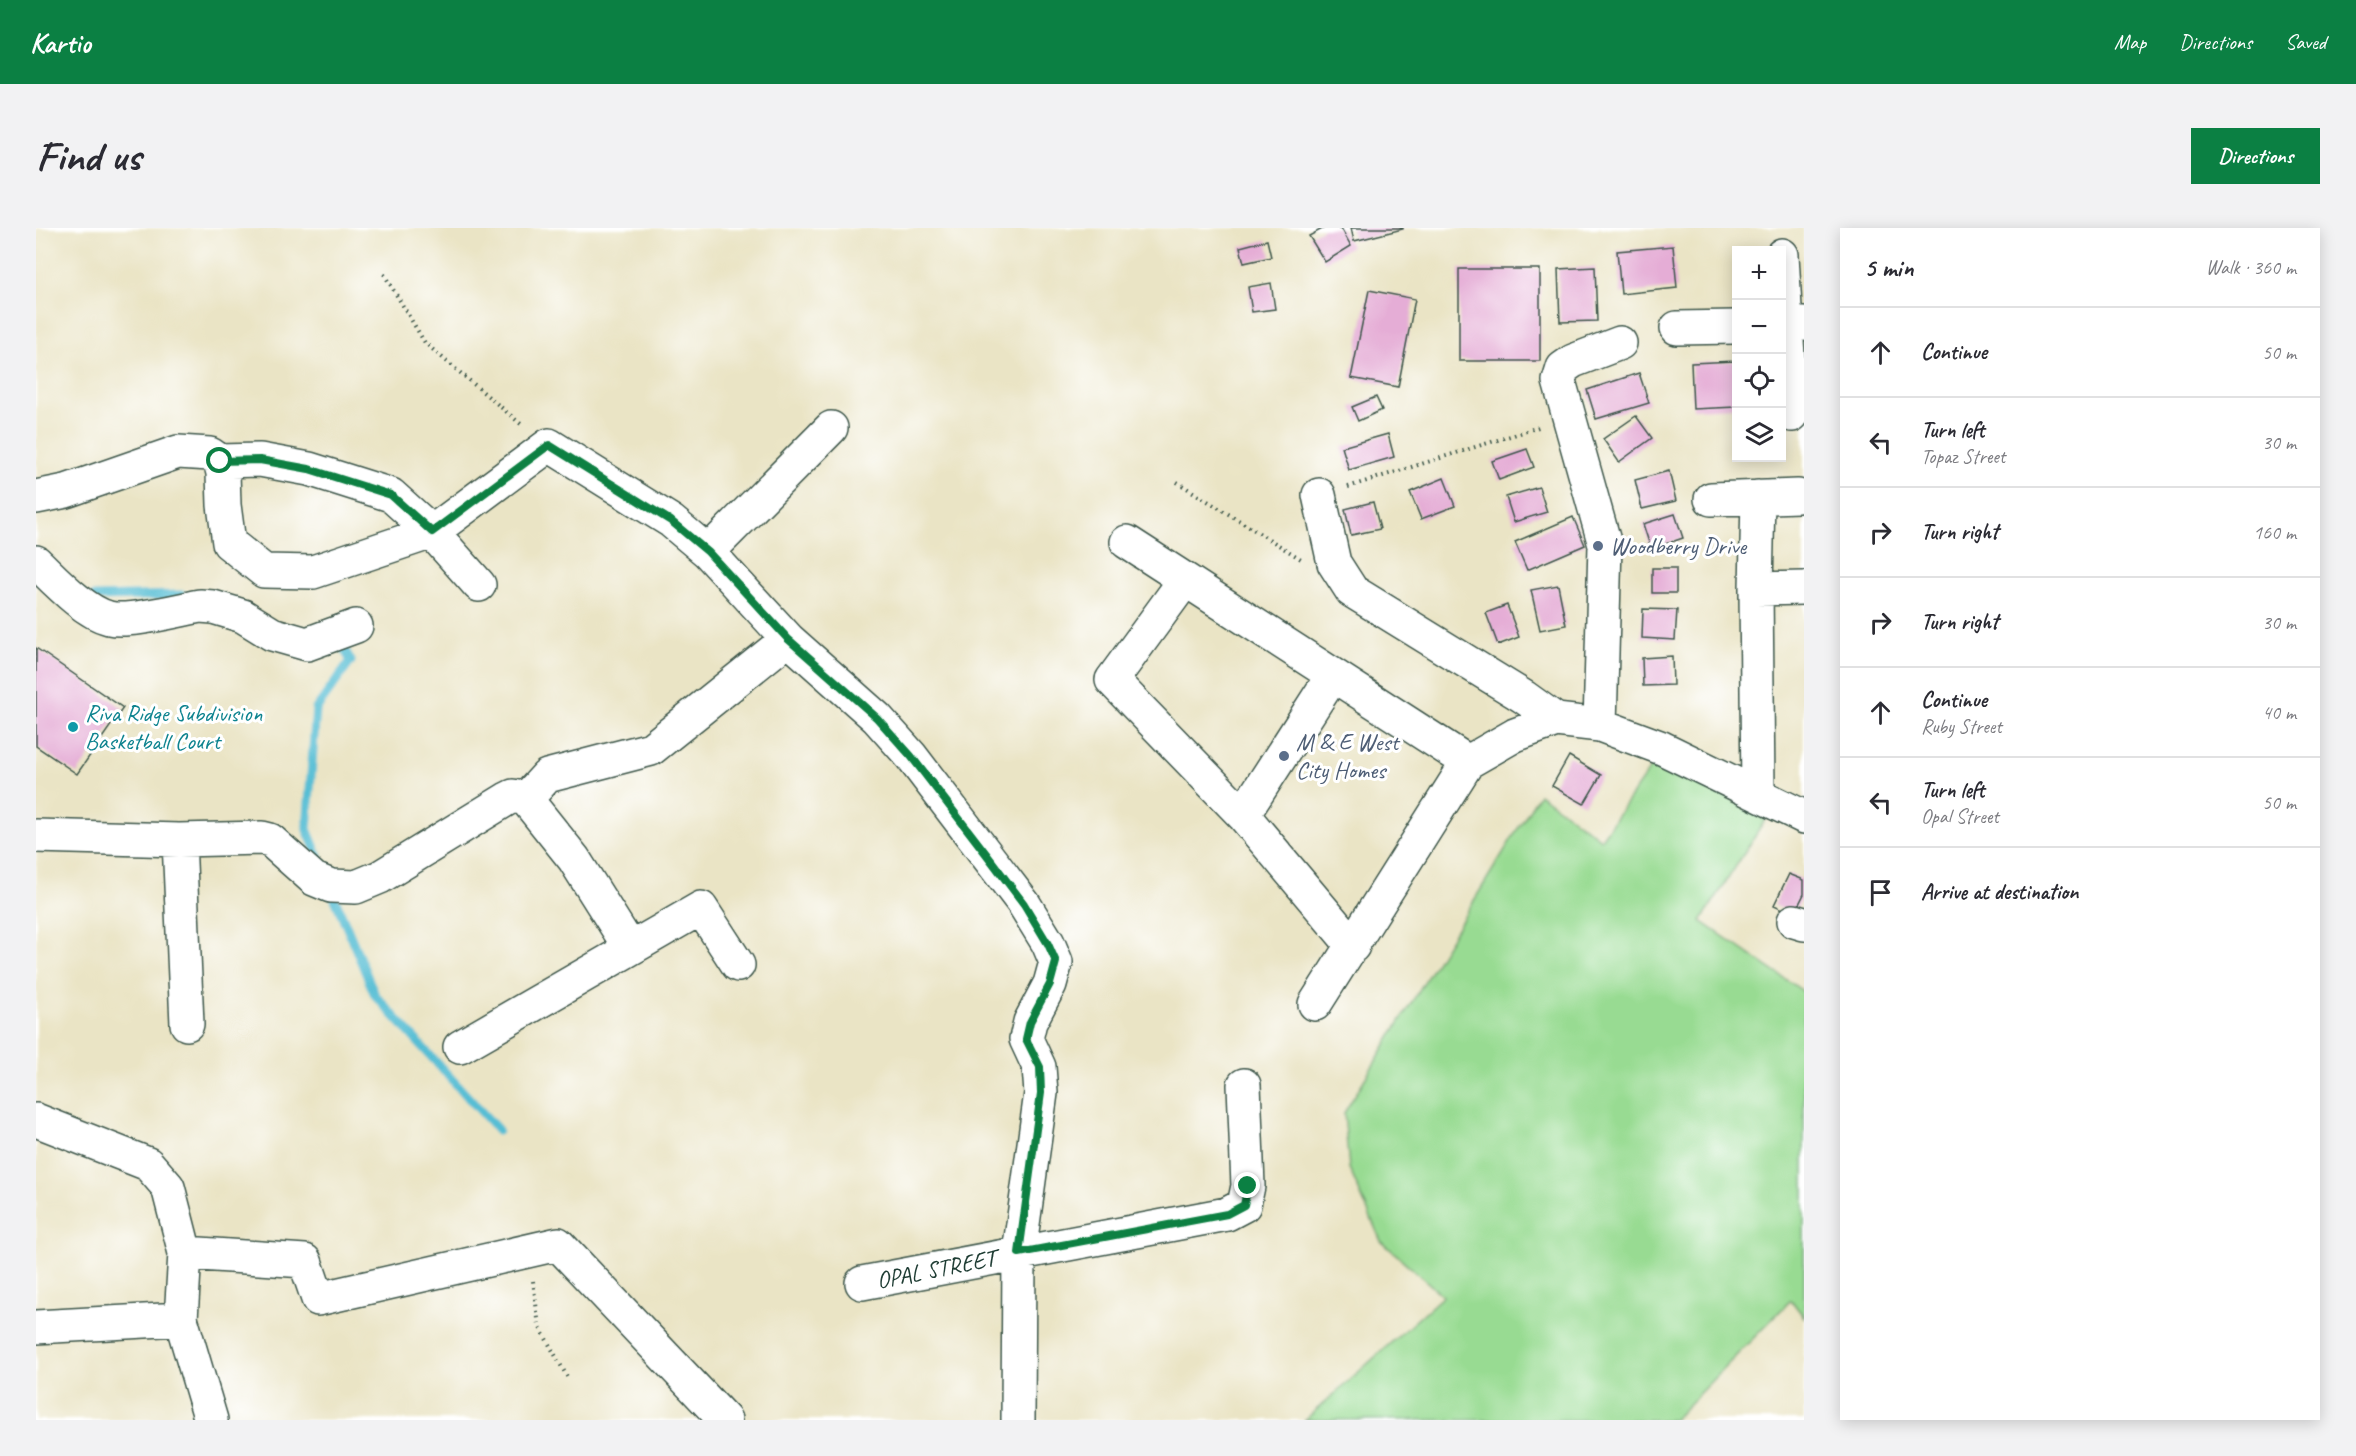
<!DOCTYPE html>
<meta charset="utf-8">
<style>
:root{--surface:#fff;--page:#f2f2f3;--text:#2b2b33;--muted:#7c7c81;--line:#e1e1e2;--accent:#0b8043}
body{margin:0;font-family:Caveat,sans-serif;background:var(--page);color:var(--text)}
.controls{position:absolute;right:18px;top:18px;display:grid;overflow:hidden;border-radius:0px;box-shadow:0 3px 15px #0003}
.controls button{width:54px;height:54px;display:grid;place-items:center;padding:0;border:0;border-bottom:2px solid var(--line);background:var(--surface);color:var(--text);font:30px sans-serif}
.stop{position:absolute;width:18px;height:18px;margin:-14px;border:4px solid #0b8043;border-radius:50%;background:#fff}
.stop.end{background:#0b8043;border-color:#fff;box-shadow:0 2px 6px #0008}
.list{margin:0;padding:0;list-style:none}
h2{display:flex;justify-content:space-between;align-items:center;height:78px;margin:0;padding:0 24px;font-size:26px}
h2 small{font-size:20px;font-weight:400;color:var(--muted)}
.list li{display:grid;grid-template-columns:39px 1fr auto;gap:18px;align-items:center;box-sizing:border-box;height:90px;padding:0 24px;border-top:2px solid var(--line)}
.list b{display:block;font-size:22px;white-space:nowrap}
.list p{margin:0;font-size:20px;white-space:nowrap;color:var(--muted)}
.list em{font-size:20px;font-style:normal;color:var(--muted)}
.icon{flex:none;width:33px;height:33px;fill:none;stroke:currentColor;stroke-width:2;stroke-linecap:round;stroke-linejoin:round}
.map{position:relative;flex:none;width:1768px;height:1192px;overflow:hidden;border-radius:0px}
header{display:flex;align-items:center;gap:36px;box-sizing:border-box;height:84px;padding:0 30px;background:var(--accent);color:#fff}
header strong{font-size:28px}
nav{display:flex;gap:33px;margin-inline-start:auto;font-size:21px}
.intro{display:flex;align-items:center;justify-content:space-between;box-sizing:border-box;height:144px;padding:0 36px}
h1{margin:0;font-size:42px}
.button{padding:15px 27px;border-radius:0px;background:var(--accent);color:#fff;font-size:21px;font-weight:700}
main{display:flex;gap:36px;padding:0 36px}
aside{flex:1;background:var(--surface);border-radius:0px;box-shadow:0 3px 15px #0003}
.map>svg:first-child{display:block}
.green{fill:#98db92;stroke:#5c8c63;stroke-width:1.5}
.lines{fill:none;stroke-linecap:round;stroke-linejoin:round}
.stream{stroke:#57bed4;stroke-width:9}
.building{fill:#e5add6}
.minor-casing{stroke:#3d564a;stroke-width:36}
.path{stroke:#3d564a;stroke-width:4;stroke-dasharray:1.5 4.5;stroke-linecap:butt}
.minor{stroke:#fff;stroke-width:33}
.route{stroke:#0b8043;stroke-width:8}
.service-dot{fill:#5c6f8a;stroke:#fff;stroke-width:2}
.culture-dot{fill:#0f9aa8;stroke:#fff;stroke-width:2}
.labels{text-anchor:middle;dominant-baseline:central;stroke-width:6;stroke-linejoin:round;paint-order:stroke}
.service-label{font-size:24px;fill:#4e5e75;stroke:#fff;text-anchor:start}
.culture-label{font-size:24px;fill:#0d838f;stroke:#fff;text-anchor:start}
.street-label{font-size:24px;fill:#1f3d34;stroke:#fff}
</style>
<header>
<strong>Kartio</strong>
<nav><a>Map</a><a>Directions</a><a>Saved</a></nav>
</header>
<div class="intro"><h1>Find us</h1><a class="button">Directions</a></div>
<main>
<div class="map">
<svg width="1768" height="1192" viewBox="0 0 1768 1192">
<rect width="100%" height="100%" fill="#fff"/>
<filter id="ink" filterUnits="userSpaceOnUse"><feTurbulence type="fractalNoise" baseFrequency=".0167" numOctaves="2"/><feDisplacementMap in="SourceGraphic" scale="12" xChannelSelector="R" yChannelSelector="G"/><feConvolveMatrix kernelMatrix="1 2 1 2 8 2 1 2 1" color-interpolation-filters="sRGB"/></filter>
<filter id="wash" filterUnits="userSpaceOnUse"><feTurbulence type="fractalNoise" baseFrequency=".008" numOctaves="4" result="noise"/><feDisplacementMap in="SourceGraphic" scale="24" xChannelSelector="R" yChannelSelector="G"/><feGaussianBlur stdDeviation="1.35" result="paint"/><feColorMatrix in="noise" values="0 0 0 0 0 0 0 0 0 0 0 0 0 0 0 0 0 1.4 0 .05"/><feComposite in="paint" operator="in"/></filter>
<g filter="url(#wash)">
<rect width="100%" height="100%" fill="#eae4c5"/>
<path class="green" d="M 1617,536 L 1640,540 L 1730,591 L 1665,693 L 1768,764 L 1768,1089 L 1755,1072 L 1637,1192 L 1269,1192 L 1407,1068 L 1345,1013 L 1313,940 L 1308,885 L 1503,566 L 1565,611 Z"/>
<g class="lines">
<path class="stream" d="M 58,369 L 146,367
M 289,645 L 271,601 L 280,481 L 315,433 L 302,410
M 297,666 L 339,767 L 462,902"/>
</g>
<g id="blocks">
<path class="building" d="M 1288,0 L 1305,0 L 1315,18 L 1289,34 L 1273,8 Z
M 1315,0 L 1367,0 L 1367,1 L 1318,13 Z
M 1231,12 L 1235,29 L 1208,35 L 1204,19 Z
M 1637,18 L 1641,60 L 1585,66 L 1581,23 Z
M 1559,39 L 1561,93 L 1524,94 L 1522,41 Z
M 1423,41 L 1504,41 L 1504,133 L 1423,133 Z
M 1235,55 L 1239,81 L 1216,84 L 1212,59 Z
M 1333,62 L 1379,71 L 1362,159 L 1315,150 Z
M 1700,133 L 1700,179 L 1657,181 L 1655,135 Z
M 1603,145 L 1613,175 L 1560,191 L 1551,162 Z
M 1340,169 L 1346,182 L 1322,193 L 1316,179 Z
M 1600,188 L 1616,210 L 1583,234 L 1567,211 Z
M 1352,206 L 1358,229 L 1313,242 L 1306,219 Z
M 1491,221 L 1498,239 L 1463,252 L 1456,233 Z
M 1633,243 L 1640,273 L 1606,281 L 1599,252 Z
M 1408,250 L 1419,278 L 1385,291 L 1374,264 Z
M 1503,259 L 1511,284 L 1478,294 L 1470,269 Z
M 1337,274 L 1344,301 L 1315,307 L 1309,281 Z
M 1639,286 L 1647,310 L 1615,321 L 1607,296 Z
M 1537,289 L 1549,317 L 1491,342 L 1479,314 Z
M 1616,340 L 1640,340 L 1640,365 L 1616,365 Z
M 1522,357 L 1530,397 L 1504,402 L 1495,362 Z
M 1471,377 L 1483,409 L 1462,417 L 1450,385 Z
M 1607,381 L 1641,382 L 1639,412 L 1606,410 Z
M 0,420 L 87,480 L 41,546 L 0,518 Z
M 1636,428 L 1637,457 L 1607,458 L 1606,430 Z
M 1533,528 L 1565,547 L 1548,576 L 1516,558 Z
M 1753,646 L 1768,652 L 1768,666 L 1758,686 L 1738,677 Z"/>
</g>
</g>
<g filter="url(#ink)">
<use href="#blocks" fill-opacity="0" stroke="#3d564a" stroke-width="1.5"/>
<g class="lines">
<defs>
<path id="minor" d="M 1746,27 L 1750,98 L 1768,96
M 1746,98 L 1750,98 L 1756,187
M 1641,100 L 1700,99
M 184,233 L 224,232 L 273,241 L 355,267 L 396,304 L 443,357
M 1283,267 L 1298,335 L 1316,363 L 1488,469 L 1520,492
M 0,269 L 30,263 L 142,224 L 174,226 L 184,233 L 187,245 L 188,277 L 193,315 L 228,343 L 277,344 L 396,304 L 513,217 L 635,293 L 672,324 L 752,411 L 615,521 L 511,548 L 490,571
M 1722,269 L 1720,361 L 1722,565
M 1675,271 L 1762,268
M 1091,314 L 1432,534
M 672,324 L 795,200
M 0,334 C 18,351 48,384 73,390 C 93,395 142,382 164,378 L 177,379 L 207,388 L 236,406 L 271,416 L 320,398
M 1149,352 L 1076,452 L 1207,587 L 1317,718
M 1720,361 L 1768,360
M 752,411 L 841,490 L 875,528 L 988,676 L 1012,715 L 1020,734 L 1014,756 L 994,794 L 990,811 L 1003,839 L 1005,865 L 983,1025 L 982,1192
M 1564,497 L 1569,317 L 1523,153 L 1527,140 L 1537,133 L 1584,115
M 1207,587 L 1297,447
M 0,608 L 143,612 L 226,610 L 234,612 L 278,651 L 295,658 L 320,659 L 344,649 L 471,571 L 477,568 L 490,571 L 538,631 L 594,720
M 143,612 L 151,796
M 1758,693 L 1768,696
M 1279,776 L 1432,534 L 1479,507 L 1520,492 L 1564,497 L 1626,520 L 1768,589
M 424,819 L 665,680 L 702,737
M 0,892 L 112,936 L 132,959 L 149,1025 L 145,1091 L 175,1192
M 149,1025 L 269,1033 L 282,1071 L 522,1016 L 689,1192
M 826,1055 L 1191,986 L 1208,977 L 1212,958 L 1208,857
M 0,1099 L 145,1091"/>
</defs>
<use href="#minor" class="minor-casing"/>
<path class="path" d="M 348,46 L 389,115 L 486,197
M 1141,254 L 1265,331
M 1312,259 L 1503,199
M 497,1053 L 503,1098 L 533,1152"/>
<use href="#minor" class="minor"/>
</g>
</g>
<g class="lines" filter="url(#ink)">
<path class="route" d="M 184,233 L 224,232 L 273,241 L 355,267 L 396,304 L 513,217 L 635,293 L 672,324 L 752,411 L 841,490 L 875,528 L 951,627 L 988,676 L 1012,716 L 1020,734 L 1014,756 L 994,794 L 990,811 L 1004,839 L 1005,865 L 983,1025 L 1191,986 L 1208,977 L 1212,958"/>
</g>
<g class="service-dot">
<circle cx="1562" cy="318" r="6"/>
<circle cx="1248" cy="528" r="6"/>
</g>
<circle class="culture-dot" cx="37" cy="499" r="6"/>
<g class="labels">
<g class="service-label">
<text x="1574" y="318">Woodberry Drive</text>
<text x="1260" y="514">M &amp; E West<tspan x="1260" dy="28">City Homes</tspan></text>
</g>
<g class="culture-label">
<text x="49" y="485">Riva Ridge Subdivision<tspan x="49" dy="28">Basketball Court</tspan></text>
</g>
<g class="street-label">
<text transform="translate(900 1041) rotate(-11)">OPAL STREET</text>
</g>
</g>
</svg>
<div class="controls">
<button>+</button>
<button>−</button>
<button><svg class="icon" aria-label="locate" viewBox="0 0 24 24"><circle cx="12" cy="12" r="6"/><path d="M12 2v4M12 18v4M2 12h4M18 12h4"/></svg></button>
<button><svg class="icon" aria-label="layers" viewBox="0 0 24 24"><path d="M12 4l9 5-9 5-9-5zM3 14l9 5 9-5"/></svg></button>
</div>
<div class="stop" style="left:184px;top:233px"></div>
<div class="stop end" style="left:1212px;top:958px"></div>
</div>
<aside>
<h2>5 min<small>Walk · 360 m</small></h2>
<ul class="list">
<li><svg class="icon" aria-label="ahead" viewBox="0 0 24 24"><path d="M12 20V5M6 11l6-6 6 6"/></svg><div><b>Continue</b></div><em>50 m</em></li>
<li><svg class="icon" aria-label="left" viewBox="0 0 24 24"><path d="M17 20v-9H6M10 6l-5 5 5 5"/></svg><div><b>Turn left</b><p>Topaz Street</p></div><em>30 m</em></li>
<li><svg class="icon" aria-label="right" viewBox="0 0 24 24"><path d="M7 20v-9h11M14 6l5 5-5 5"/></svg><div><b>Turn right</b></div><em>160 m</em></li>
<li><svg class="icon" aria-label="right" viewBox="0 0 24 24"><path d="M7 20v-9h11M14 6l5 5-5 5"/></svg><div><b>Turn right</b></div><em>30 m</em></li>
<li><svg class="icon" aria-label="ahead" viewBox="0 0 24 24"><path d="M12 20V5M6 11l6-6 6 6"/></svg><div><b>Continue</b><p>Ruby Street</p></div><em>40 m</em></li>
<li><svg class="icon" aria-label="left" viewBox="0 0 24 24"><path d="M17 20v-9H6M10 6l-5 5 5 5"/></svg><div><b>Turn left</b><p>Opal Street</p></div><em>50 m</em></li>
<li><svg class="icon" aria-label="arrive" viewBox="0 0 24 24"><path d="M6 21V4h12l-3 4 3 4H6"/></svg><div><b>Arrive at destination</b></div></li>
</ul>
</aside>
</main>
